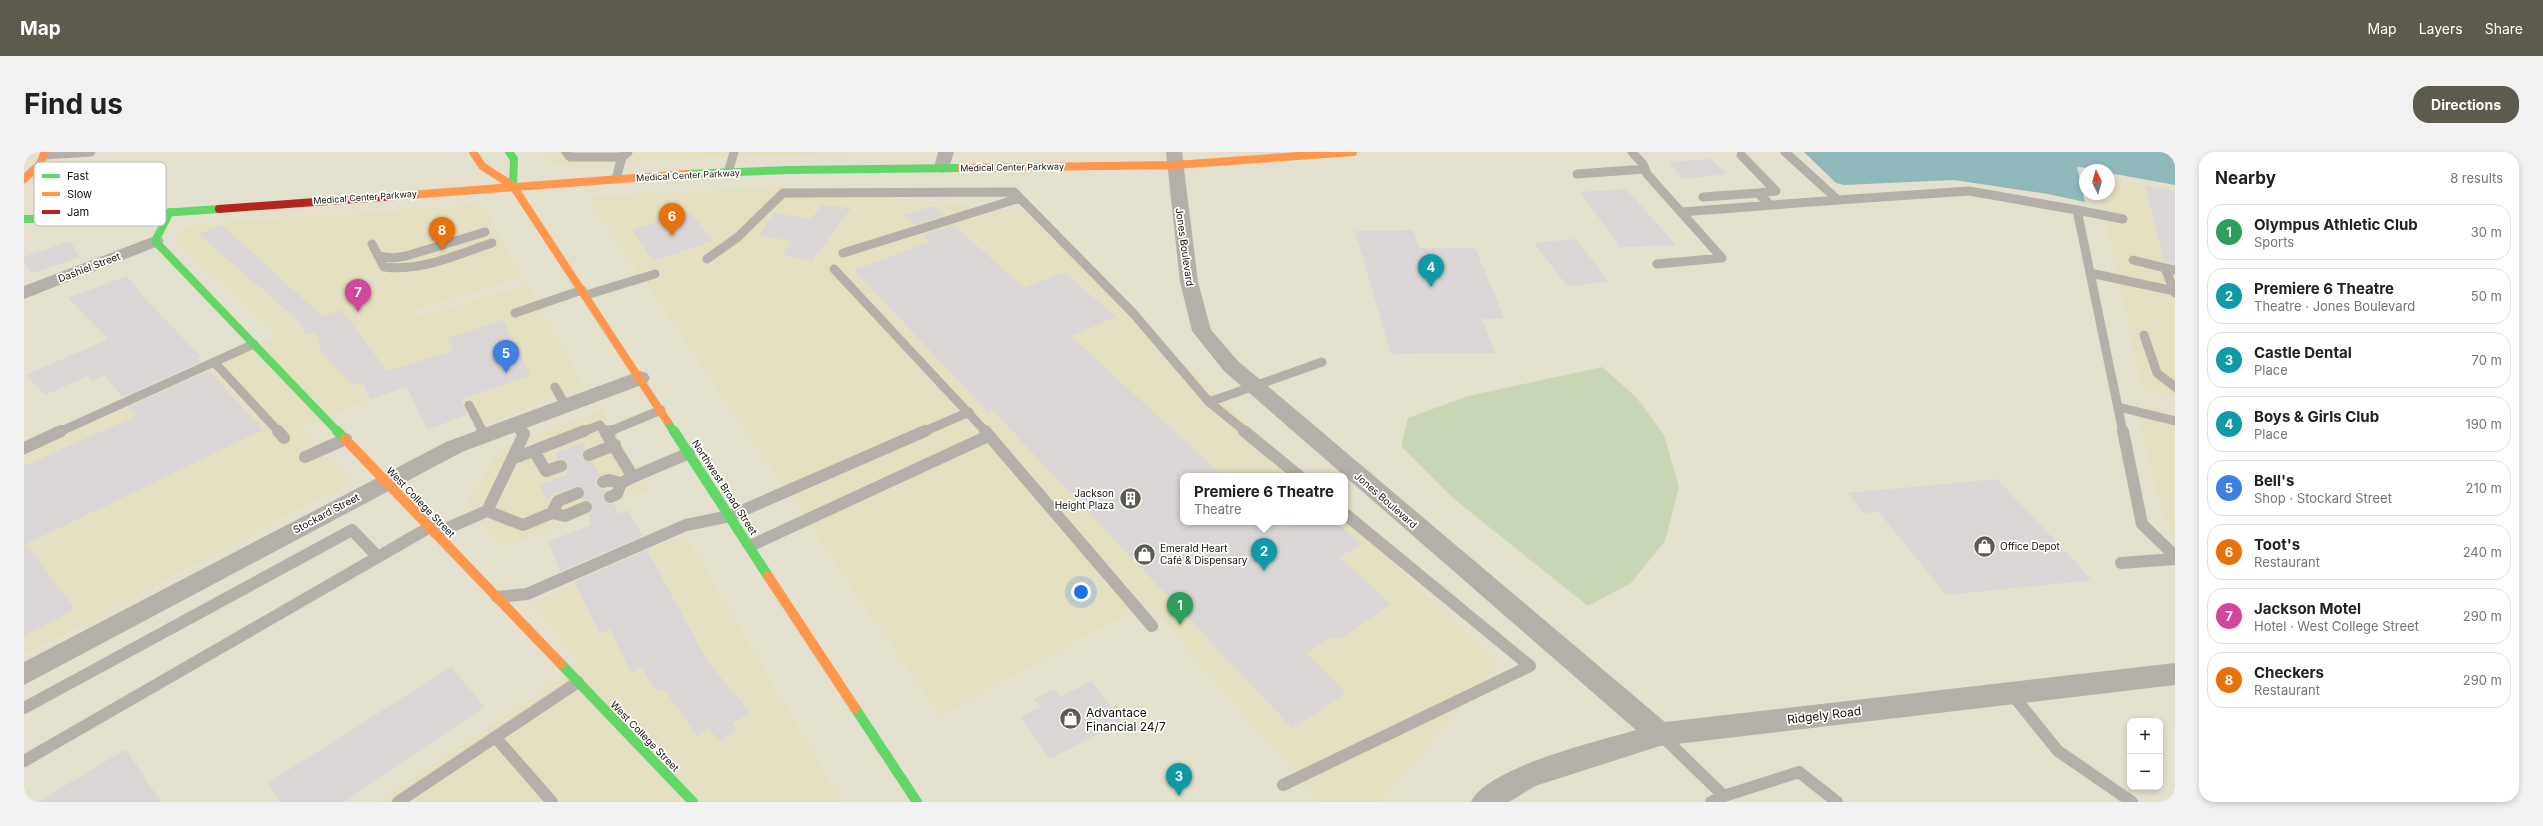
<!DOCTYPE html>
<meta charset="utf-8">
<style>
:root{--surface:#fff;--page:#f2f2f2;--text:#202124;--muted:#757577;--line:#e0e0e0;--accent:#5d5b4d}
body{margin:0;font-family:Inter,sans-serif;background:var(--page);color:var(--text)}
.controls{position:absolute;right:12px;bottom:12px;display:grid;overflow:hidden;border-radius:8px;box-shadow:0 2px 6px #0003}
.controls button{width:36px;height:36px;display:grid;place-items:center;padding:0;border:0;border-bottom:1px solid var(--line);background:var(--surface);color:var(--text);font:20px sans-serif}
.compass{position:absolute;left:2055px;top:12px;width:36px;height:36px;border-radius:50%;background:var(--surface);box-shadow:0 2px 6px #0003;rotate:355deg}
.you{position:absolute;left:1057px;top:440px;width:14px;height:14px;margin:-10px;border:3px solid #fff;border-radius:50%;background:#1a73e8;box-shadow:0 0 0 6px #1a73e833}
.badge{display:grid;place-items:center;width:26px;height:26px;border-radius:50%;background:var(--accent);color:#fff;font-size:13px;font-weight:700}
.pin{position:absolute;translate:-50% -33px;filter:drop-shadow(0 1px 2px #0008)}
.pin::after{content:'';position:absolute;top:21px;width:14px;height:12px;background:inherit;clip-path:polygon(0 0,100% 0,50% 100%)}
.popup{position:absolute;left:1156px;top:321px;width:168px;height:52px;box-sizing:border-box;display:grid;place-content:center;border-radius:8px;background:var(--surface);filter:drop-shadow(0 1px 3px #0005);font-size:13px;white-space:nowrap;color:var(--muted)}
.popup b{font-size:15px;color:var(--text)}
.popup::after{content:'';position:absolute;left:50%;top:100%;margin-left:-8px;border:8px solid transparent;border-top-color:var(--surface)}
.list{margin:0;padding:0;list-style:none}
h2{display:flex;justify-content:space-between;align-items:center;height:52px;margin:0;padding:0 16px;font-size:17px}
h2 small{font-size:13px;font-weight:400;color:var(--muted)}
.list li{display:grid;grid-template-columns:26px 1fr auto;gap:12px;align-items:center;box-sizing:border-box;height:56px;margin:0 8px 8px;padding:0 8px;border:1px solid var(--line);border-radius:16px}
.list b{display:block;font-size:15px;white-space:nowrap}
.list p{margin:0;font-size:13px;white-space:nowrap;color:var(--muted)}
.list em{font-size:13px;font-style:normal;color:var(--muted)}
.map{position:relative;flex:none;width:2151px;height:650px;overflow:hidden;border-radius:16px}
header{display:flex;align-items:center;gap:24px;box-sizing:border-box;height:56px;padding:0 20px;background:var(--accent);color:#fff}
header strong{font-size:19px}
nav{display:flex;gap:22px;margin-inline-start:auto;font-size:14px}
.intro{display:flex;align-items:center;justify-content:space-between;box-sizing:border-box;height:96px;padding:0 24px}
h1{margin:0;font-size:28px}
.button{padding:10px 18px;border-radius:16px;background:var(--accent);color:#fff;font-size:14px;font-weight:700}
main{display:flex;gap:24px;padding:0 24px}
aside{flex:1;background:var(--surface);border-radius:16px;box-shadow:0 2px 6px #0003}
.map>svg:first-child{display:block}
.built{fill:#e4dfc0}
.green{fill:#c8d6b6}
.water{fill:#8fb8bb}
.building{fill:#dad6d6}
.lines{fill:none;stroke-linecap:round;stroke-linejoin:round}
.lane-far1{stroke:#b4b0a9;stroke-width:9}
.lane{stroke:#b4b0a9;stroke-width:12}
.street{fill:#b4b0a9;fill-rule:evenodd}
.fast-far1{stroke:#63d668;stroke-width:8}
.fast{stroke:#63d668;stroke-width:10}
.slow-far1{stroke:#ff974d;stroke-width:8}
.slow{stroke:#ff974d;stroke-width:10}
.jam{stroke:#b3261e;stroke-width:8}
.labels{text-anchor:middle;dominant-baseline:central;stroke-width:3.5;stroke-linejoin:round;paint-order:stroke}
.far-street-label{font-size:9px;fill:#151307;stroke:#fff}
.street-label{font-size:10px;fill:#151307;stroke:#fff}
.poi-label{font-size:10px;fill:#151307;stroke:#fff;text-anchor:start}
.near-poi-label{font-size:12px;fill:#151307;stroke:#fff;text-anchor:start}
.near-street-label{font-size:12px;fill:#151307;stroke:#fff}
.key{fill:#fff;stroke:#b9b8b5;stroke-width:1}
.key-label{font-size:11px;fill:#151307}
</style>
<header>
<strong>Map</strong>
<nav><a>Map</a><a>Layers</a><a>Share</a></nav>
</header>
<div class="intro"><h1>Find us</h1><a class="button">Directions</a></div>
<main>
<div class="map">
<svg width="2151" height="650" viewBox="0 0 2151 650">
<rect width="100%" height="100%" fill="#e3e0ce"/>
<path class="built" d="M 518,0 L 902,0 L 686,5 L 556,14 L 525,11 Z
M 2085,25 L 2151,38 L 2151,245 L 2119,237 L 2075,42 L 2085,42 Z
M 758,34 L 999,59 L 1277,324 L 1159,324 L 1159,370 L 1321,370 L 1321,366 L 1473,512 L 1356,650 L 1296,650 L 1123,450 L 916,564 L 563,45 Z
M 448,53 L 458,55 L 464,62 L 499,125 L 388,158 L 369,132 L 343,125 L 317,63 Z
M 315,63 L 342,126 L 369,133 L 393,166 L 504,133 L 560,235 L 454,275 L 425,221 L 326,255 L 275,277 L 327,329 L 0,503 L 0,299 L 255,184 L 153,89 L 153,83 L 162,76 L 176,72 Z
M 2111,251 L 2151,261 L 2151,382 L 2138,363 Z
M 578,257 L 626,337 L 481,395 L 441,355 L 476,296 Z
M 662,384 L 818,650 L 354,650 L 558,511 L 507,451 Z"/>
<path class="green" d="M 1578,215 L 1612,245 L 1640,283 L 1655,335 L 1641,389 L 1607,431 L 1564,454 L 1430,347 L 1377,294 L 1384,266 L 1444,244 Z"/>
<path class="water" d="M 1780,0 L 2151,0 L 2151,33 L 2085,21 L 2085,18 L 2053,15 L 2061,50 L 2024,42 L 1930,28 L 1820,33 L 1812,31 Z"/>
<path class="building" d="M 1687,7 L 1703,22 L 1659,27 L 1645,10 Z
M 2121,34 L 2151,39 L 2151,112 L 2140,109 Z
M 1602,37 L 1652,93 L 1596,95 L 1556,40 Z
M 799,53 L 827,56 L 788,109 L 758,103 L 768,89 L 734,84 L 751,61 L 786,67 Z
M 909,54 L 920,63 L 890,73 L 880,63 Z
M 666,60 L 689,89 L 629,109 L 608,78 Z
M 198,73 L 298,164 L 318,158 L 363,219 L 429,199 L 423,186 L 479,168 L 507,223 L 438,247 L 443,263 L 403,278 L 383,235 L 347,247 L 338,230 L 328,233 L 297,200 L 292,181 L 282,183 L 276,170 L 174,82 Z
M 930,73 L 1000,136 L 1040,120 L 1092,165 L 1047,184 L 1199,324 L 1159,324 L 1159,370 L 1249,370 L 1258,378 L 1273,370 L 1312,370 L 1338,392 L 1315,405 L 1367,452 L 1316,487 L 1305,486 L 1282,501 L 1322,541 L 1268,576 L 968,258 L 964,260 L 830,118 L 906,90 L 899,83 Z
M 1389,78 L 1395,96 L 1451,96 L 1481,167 L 1458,167 L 1471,201 L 1367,202 L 1331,79 Z
M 1552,87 L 1585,130 L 1543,134 L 1510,91 Z
M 46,89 L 56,105 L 8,121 L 0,112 L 0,105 Z
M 103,124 L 120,145 L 177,205 L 174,207 L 176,210 L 98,245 L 81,223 L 68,229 L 64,224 L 21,243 L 2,223 L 84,187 L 44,146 Z
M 185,219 L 239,278 L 2,392 L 51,457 L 0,484 L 0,314 L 112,264 L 105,255 Z
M 559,291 L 562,296 L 558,301 L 558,306 L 563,310 L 568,310 L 576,323 L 572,328 L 572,333 L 577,337 L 583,338 L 579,344 L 579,348 L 585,352 L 590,352 L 595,362 L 604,358 L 619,384 L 536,419 L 524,390 L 567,373 L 564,362 L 568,359 L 569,352 L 563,348 L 558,348 L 561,339 L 555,334 L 531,342 L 523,348 L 516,333 L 542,323 L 544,311 L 539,307 L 534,307 L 531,301 Z
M 1973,327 L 2068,428 L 1922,443 L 1855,360 L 1839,361 L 1824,341 Z
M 623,398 L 684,510 L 726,560 L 708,572 L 713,577 L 697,589 L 684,577 L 673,584 L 640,537 L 632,540 L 618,515 L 607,521 L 586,477 L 576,482 L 550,430 Z
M 427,515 L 461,555 L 320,650 L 256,650 L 244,631 Z
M 1068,529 L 1098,569 L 1026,607 L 996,565 L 1016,555 L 1010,547 L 1030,537 L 1036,545 Z
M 102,597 L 137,650 L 14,650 Z"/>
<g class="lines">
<path class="lane-far1" d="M 542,0 L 546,5 L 598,5
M 1608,0 L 1619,12 L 1623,22 L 1698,106 L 1633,112
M 1761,0 L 1814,48 L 1945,39 L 2053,58 L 2099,280
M 20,3 L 67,0
M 1717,3 L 1752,39 L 1734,41 L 1746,53
M 704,21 L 710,0
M 1553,22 L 1621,17
M 592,27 L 598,5 L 604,0
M 1679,45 L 1734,41
M 2053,58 L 2099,67
M 1657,60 L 1814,48
M 348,92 L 360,115 C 398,120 433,102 468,91
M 819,101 L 996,46
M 354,104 L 369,106 L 382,104 L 461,80
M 683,107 L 714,85 L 759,41 L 990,40 L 1109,161 L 1185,250 L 1222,280
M 2109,108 L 2141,116
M 810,117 L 962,280
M 2151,118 L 2141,116 L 2151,141
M 2066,121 L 2151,139
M 562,143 L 631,122
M 491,161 L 558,138
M 2120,183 L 2133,221 L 2151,235
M 190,210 L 255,280
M 531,235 L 541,253
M 1185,250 L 1298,210
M 445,253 L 459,280
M 2094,255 L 2151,269
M 491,272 L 498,280
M 35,280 L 230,192
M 558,280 L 576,273 L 581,280
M 584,280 L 637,258
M 899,280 L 945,260"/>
<path class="lane" d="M 254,279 L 260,286
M 458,279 L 461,284
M 581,279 L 582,281
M 587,279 L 582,281 L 609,325 L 665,301
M 961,279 L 1128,474
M 1220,279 L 1275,324
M 2099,279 L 2118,372 L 2151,404
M 0,296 L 37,279
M 510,299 L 522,319 L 537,314
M 565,303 L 591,293
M 281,305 L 322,287
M 488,307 L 560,279
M 579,330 L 585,328 L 597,331 L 609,325
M 586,345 L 593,342 L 597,331
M 463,359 L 499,373 L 528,361 L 534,349 L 554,341
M 528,361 L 541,364 L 562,355
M 412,381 L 463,359 L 500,282 L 497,279
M 726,394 L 964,284
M 2097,411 L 2151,407
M 473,445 L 503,442 L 662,373 L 706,364 L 901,279
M 1987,541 L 2034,599 L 2108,650
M 0,556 L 328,378 L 354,405
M 1637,583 L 1700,644 L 1687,650
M 472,586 L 528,650
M 0,609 L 406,375
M 1259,633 L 1506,514 L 1321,362
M 1700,644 L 1775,620 L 1813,650
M 374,650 L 554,530"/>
<path class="street" d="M 914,0 L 930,0 L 924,19 L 918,21 L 910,16 Z
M 1142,0 L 1158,0 L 1174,130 L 1187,178 L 1214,209 L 1641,570 L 2151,511 L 2151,533 L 1636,594 L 1511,634 L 1485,650 L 1447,650 C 1463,615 1575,589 1612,578 L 1200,219 L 1168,179 L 1156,130 Z
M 131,84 L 137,85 L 140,89 L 137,93 L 0,147 L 0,134 Z
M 616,219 L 623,221 L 626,226 L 623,231 L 438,300 L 0,533 L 0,510 L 422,290 Z"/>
<path class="fast-far1" d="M 485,0 L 490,7 L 489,34
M 663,22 L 764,18 L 937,16
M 146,60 L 131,89 L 314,280
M 0,67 L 67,66 L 195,57
M 643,269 L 650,280"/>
<path class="fast" d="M 313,279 L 321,287
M 650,279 L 744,424
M 537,512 L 669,650
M 831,556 L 893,650"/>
<path class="slow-far1" d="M 449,0 L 458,14 L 489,34 L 643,269
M 937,16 L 1151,13 L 1329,0
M 0,27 L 16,12 L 21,0
M 372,44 L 663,22"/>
<path class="slow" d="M 321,287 L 537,512
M 744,424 L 831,556"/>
<path class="jam" d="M 195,57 L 372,44"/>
</g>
<defs>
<symbol id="building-disc" viewBox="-11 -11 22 22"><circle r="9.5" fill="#5d5b4d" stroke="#fff"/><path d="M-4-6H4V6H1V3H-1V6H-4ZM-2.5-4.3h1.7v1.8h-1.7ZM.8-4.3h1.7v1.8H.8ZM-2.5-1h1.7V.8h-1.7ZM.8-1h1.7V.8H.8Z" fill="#fff"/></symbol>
<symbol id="shop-disc" viewBox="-11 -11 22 22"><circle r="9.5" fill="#5d5b4d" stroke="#fff"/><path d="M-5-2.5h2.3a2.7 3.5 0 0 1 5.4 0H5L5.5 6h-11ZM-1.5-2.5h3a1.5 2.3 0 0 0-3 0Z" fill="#fff"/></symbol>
</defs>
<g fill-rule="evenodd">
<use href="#building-disc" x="1094" y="334" width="25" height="25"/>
<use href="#shop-disc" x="1948" y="382" width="25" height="25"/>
<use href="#shop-disc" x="1108" y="390" width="25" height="25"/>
<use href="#shop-disc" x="1034" y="554" width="25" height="25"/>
</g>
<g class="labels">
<g class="far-street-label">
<text transform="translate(988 15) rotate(-1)">Medical Center Parkway</text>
<text transform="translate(664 23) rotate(-3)">Medical Center Parkway</text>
<text transform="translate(341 45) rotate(-4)">Medical Center Parkway</text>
</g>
<g class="street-label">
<text transform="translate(1161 95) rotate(82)">Jones Boulevard</text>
<text transform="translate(65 115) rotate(-21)">Dashiel Street</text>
<text transform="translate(701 335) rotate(57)">Northwest Broad Street</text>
<text transform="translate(1362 348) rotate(41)">Jones Boulevard</text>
<text transform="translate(397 350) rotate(46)">West College Street</text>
<text transform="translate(302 361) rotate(-28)">Stockard Street</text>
<text transform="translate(621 584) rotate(46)">West College Street</text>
</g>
<g class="poi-label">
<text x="1090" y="341" text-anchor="end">Jackson<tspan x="1090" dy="12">Height Plaza</tspan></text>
<text x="1976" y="394">Office Depot</text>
<text x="1136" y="396">Emerald Heart<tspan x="1136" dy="12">Café &amp; Dispensary</tspan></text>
</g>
<g class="near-poi-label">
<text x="1062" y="560">Advantace<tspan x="1062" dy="14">Financial 24/7</tspan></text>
</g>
<g class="near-street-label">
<text transform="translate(1800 563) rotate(-7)">Ridgely Road</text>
</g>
</g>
<rect x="10" y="10" width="132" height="64" rx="6" class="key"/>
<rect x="18" y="22" width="18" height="4" fill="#63d668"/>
<rect x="18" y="40" width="18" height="4" fill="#ff974d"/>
<rect x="18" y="58" width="18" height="4" fill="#b3261e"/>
<g class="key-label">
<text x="43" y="28">Fast</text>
<text x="43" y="46">Slow</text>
<text x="43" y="64">Jam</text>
</g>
</svg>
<div class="controls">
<button>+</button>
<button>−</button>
</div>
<svg class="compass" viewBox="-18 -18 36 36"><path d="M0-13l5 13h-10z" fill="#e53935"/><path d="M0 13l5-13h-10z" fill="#757577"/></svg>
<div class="you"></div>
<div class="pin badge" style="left:1156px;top:473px;background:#2e9e5b">1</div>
<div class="pin badge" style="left:1240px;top:419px;background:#0f9aa8">2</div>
<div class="popup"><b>Premiere 6 Theatre</b>Theatre</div>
<div class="pin badge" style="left:1155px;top:644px;background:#0f9aa8">3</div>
<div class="pin badge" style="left:1407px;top:135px;background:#0f9aa8">4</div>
<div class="pin badge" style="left:482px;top:221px;background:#3f7fe0">5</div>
<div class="pin badge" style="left:648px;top:84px;background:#e8710a">6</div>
<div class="pin badge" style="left:334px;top:160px;background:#d1479c">7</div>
<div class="pin badge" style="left:418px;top:98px;background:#e8710a">8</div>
</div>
<aside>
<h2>Nearby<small>8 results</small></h2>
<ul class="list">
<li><span class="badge" style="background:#2e9e5b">1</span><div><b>Olympus Athletic Club</b><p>Sports</p></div><em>30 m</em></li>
<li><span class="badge" style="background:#0f9aa8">2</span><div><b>Premiere 6 Theatre</b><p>Theatre · Jones Boulevard</p></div><em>50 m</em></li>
<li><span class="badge" style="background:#0f9aa8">3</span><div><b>Castle Dental</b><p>Place</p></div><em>70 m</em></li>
<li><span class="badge" style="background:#0f9aa8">4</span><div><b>Boys &amp; Girls Club</b><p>Place</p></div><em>190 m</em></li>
<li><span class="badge" style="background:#3f7fe0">5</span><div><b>Bell's</b><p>Shop · Stockard Street</p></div><em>210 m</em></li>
<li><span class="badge" style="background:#e8710a">6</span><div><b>Toot's</b><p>Restaurant</p></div><em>240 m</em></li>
<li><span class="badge" style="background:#d1479c">7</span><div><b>Jackson Motel</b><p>Hotel · West College Street</p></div><em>290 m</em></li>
<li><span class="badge" style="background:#e8710a">8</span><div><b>Checkers</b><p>Restaurant</p></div><em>290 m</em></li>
</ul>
</aside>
</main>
